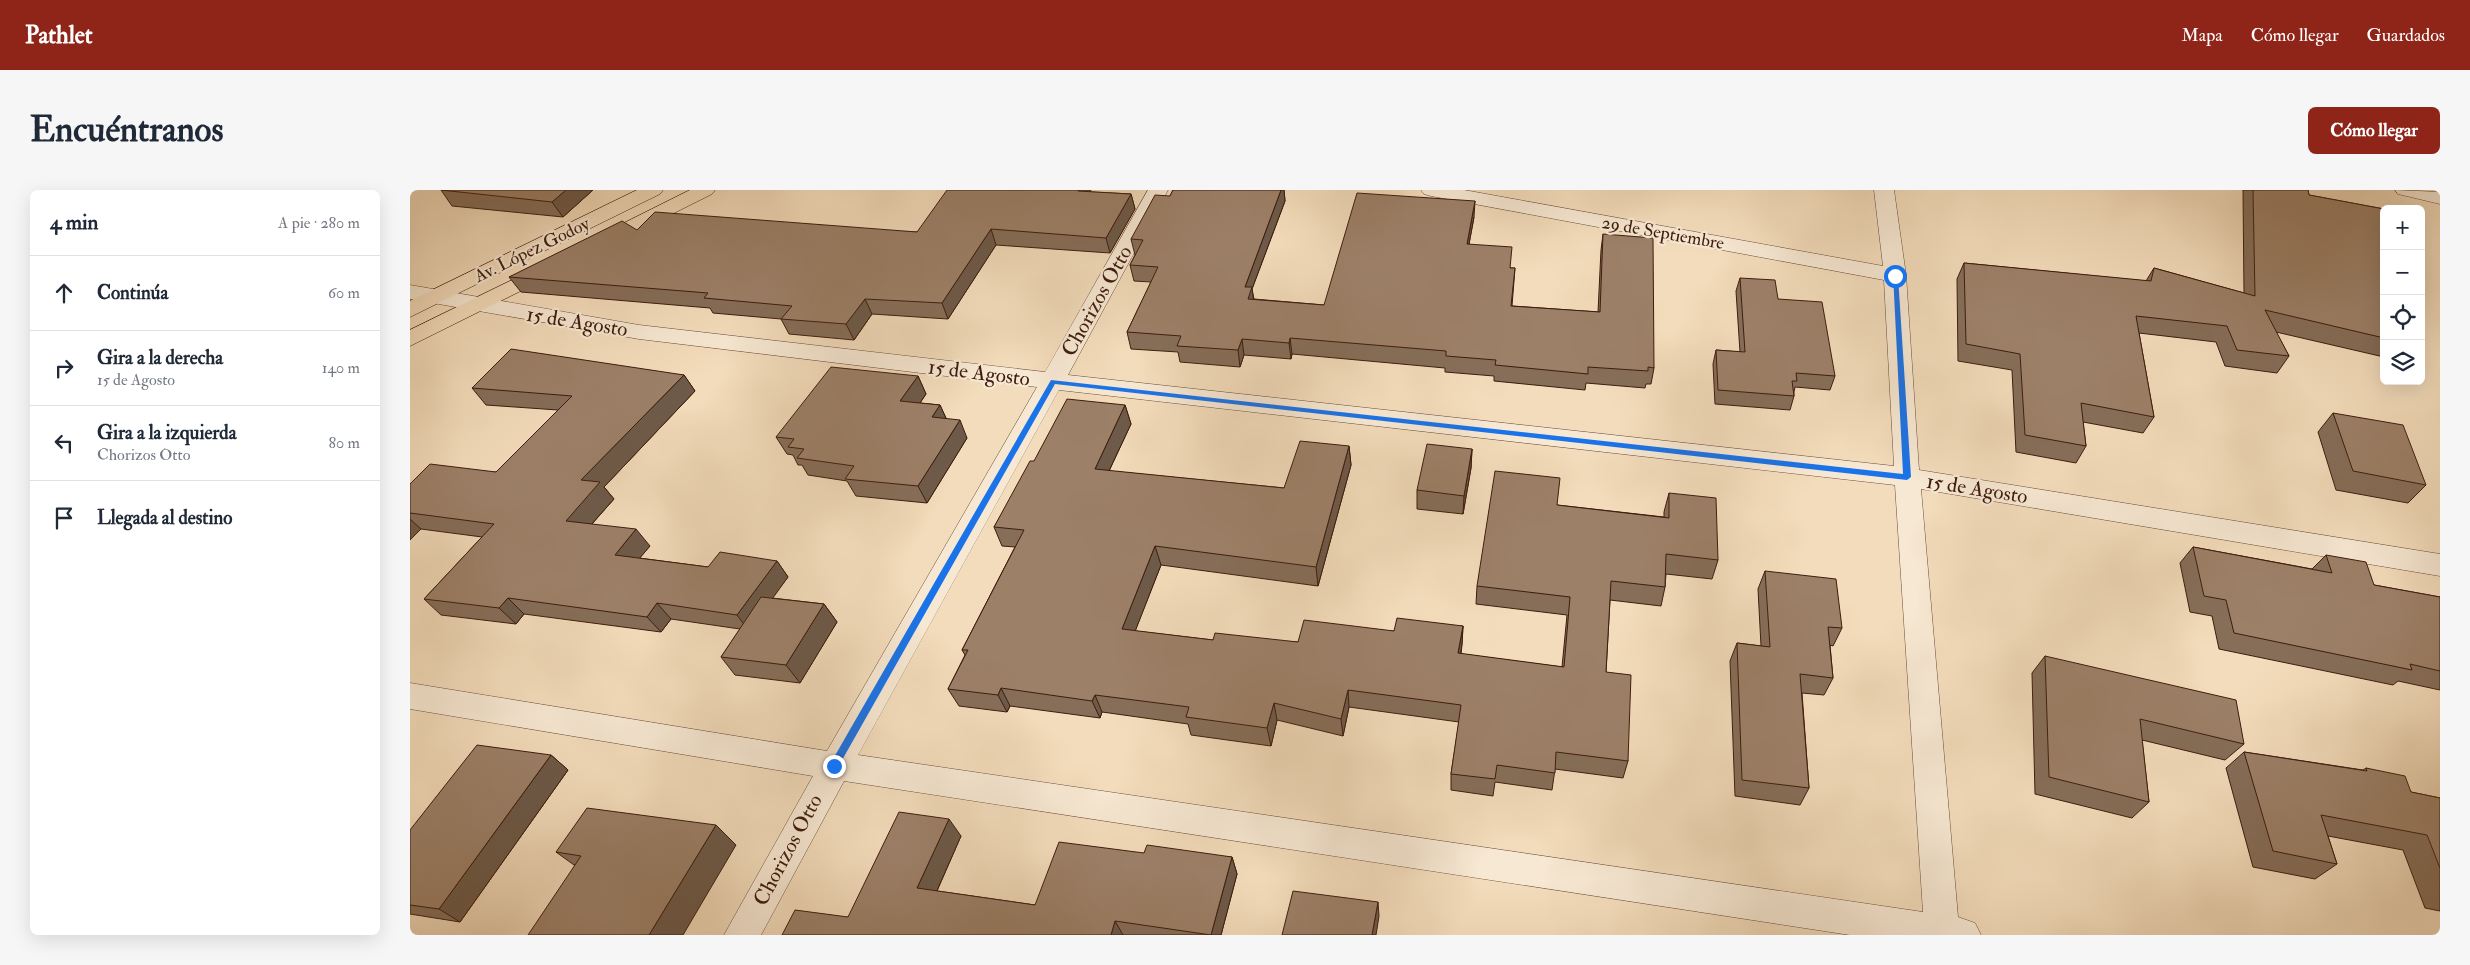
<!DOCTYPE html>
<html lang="es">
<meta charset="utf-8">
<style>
:root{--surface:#fff;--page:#f6f6f7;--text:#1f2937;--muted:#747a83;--line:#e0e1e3;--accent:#8f2418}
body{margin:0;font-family:"IM FELL Double Pica",serif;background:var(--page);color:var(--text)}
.controls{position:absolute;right:15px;top:15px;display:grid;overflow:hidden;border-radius:8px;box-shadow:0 5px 20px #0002}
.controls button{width:45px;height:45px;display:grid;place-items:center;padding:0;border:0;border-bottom:1px solid var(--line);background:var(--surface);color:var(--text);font:25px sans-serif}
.stop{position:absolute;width:15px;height:15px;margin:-11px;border:4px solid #1a73e8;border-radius:50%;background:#fff}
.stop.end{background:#1a73e8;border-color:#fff;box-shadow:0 1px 5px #0008}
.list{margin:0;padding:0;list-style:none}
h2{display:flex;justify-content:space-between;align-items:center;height:65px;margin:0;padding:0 20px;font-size:21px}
h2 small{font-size:16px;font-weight:400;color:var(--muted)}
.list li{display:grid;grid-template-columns:32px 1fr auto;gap:15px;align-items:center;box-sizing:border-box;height:75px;padding:0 20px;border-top:1px solid var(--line)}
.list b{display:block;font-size:19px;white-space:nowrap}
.list p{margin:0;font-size:16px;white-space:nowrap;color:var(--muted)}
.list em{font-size:16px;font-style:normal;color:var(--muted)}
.icon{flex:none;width:28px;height:28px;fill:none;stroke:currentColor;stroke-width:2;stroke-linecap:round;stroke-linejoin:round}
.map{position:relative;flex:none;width:2030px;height:745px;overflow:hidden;border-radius:8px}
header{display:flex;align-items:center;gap:30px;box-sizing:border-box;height:70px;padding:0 25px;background:var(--accent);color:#fff}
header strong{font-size:24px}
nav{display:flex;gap:28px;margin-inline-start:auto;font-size:18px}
.intro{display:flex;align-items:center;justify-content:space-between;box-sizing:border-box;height:120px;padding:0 30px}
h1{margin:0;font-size:35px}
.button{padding:12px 22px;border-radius:8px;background:var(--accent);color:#fff;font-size:18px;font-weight:700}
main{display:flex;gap:30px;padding:0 30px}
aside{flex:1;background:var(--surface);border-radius:8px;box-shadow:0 5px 20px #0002}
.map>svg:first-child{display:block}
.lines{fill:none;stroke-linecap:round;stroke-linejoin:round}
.minor-casing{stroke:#6b4c39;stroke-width:1}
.primary-casing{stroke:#3e1c0e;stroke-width:1}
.minor{fill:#f7e8d3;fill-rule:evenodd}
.primary{fill:#f3dcbb;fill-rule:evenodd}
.wall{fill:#866e59;stroke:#3e1c0e}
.shaded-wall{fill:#6d5a49;stroke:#3e1c0e}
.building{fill:#9c8068;stroke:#3e1c0e}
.route{fill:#1a73e8}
.labels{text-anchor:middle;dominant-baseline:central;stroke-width:4.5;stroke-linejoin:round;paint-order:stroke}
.far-street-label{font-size:18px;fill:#3e1c0e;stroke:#f7e8d3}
.street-label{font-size:21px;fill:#3e1c0e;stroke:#f7e8d3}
</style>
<header>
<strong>Pathlet</strong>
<nav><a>Mapa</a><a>Cómo llegar</a><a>Guardados</a></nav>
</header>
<div class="intro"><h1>Encuéntranos</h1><a class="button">Cómo llegar</a></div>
<main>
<aside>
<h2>4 min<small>A pie · 280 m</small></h2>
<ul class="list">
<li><svg class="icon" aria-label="ahead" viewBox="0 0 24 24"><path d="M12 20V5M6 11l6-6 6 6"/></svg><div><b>Continúa</b></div><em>60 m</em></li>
<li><svg class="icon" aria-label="right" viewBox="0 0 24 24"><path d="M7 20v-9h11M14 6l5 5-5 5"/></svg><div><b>Gira a la derecha</b><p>15 de Agosto</p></div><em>140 m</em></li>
<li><svg class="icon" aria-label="left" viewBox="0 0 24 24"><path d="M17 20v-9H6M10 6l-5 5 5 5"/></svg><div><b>Gira a la izquierda</b><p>Chorizos Otto</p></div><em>80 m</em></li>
<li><svg class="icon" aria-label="arrive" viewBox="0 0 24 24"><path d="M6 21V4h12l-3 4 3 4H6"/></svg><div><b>Llegada al destino</b></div></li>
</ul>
</aside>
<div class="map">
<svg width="2030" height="745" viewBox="0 0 2030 745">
<rect width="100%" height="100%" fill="#f3dcbb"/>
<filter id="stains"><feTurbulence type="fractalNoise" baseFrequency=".004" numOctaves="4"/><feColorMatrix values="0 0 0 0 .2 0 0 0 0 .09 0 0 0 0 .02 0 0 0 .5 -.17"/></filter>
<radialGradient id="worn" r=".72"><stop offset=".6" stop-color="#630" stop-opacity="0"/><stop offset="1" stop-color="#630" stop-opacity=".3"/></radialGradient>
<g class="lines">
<defs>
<path id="minor" d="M 738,0 L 758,0 L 658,185 L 1484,276 L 1474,90 L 1021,6 L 1014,4 L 1011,0 L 1054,0 L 1473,76 L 1464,0 L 1484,0 L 1496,85 L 1509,280 L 2030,364 L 2030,386 L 1511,299 L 1548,727 L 1565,733 L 1571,745 L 1440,745 L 434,591 L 351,745 L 314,745 L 403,586 L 0,519 L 0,493 L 417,561 L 627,197 L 229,149 L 0,109 L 0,95 L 229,135 L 635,182 ZM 649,200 L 1485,295 L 1513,722 L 448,565 Z
M 1985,0 L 2030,2 L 2030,14 L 1988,4 Z"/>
<path id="primary" d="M 227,0 L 253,0 L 250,4 L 0,127 L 0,111 Z
M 280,0 L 305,0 L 302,4 L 196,57 L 189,59 L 182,57 L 179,53 L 182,49 Z
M 139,72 L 147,73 L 150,78 L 147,83 L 0,156 L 0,140 Z"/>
</defs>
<use href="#minor" class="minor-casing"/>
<use href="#primary" class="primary-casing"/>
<use href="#minor" class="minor"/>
<use href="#primary" class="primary"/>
</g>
<path class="wall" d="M 31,0 L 183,0 L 153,27 L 42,16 Z
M 763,0 L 874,0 L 875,11 L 842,99 L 844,109 L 914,115 L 1064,27 L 1059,54 L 1101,78 L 1105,78 L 1102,116 L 1188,122 L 1191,60 L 1193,44 L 1244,178 L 1241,194 L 1236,194 L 1235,198 L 1176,193 L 1175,200 L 1084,191 L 1084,186 L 1035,182 L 1035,178 L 882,164 L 881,169 L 834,165 L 830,177 L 770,172 L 768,162 L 721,159 L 717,142 L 741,92 L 724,91 L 720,75 L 725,65 L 721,49 L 760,6 Z
M 1833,0 L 1898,0 L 1899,5 L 1974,19 L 1974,167 L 1866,142 L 1879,166 L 1867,183 L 1815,176 L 1806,152 L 1729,143 L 1744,227 L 1733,243 L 1673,232 L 1676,256 L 1666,273 L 1606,262 L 1602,180 L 1548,171 L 1547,89 L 1554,73 L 1736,91 L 1744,78 L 1834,103 Z
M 680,2 L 721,4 L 725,19 L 700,63 L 586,55 L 538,129 L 462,124 L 444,150 L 379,144 L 371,129 L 303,123 L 300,118 L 111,102 L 99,87 L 227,40 L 507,42 Z
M 1330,88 L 1368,109 L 1425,186 L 1420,200 L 1385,197 L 1384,202 L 1384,206 L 1380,220 L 1305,214 L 1303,174 L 1306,160 L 1330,162 L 1326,101 Z
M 274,185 L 285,201 L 194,297 L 204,309 L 182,334 L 240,356 L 229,368 L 298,377 L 367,371 L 378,387 L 362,408 L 414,414 L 427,432 L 390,493 L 325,485 L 311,467 L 330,439 L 261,429 L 251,442 L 114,424 L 106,434 L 31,425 L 14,409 L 72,347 L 11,339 L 0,350 L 0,294 L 86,282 L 148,220 L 76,215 L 62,198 Z
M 508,186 L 516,204 L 510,213 L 530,215 L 536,228 L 557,248 L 517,313 L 446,306 L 437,291 L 398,285 L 392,275 L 388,275 L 383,265 L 377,264 L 366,247 Z
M 715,215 L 721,234 L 699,281 L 874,298 L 939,256 L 941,275 L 908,396 L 751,375 L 725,441 L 803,450 L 888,452 L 984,441 L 1053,436 L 1052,454 L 1051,464 L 1152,477 L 1157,425 L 1066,414 L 1067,396 L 1147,315 L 1254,327 L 1254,322 L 1259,303 L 1308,370 L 1302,389 L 1256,384 L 1255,397 L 1251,416 L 1200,410 L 1196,482 L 1218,571 L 1213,588 L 1145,579 L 1142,600 L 1085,592 L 1083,606 L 1041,600 L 1041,584 L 1049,532 L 939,517 L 933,546 L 867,530 L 861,556 L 781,545 L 778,534 L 692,522 L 690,528 L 600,516 L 597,522 L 549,516 L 538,499 L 555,465 L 552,460 L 605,357 L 592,356 L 584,337 L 624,271 Z
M 1923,223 L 2016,295 L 1998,313 L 1926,300 L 1908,242 Z
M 1062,259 L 1061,278 L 1053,324 L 1007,319 L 1007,300 Z
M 1783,357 L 1902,379 L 1916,365 L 1964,395 L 2030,407 L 2030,500 L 1988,491 L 1983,495 L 1809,459 L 1802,426 L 1780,422 L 1770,373 Z
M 1355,381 L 1432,438 L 1423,456 L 1420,455 L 1423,488 L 1414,505 L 1392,503 L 1399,598 L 1390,615 L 1325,606 L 1320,471 L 1327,453 L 1351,456 L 1348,399 Z
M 1635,466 L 1834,554 L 1815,570 L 1732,550 L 1739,612 L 1722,628 L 1625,604 L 1622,483 Z
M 1834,562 L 1953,580 L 1956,578 L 2001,602 L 2030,608 L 2030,721 L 2015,718 L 1993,660 L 1918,646 L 1927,674 L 1905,689 L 1843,677 L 1816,578 Z
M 141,565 L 158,580 L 50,732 L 0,724 L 0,640 Z
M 551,646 L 527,701 L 625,715 L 734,663 L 822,667 L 827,684 L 811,745 L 372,745 L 438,727 Z
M 326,655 L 164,675 L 146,662 Z"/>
<path class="shaded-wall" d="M 156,0 L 183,0 L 153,27 L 142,12 Z
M 668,0 L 681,0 L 672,16 Z
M 871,0 L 874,0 L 875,11 L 842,99 L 844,113 L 840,125 L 835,97 Z
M 721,4 L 725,19 L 700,63 L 696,48 Z
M 1065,11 L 1064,27 L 1056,70 L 1057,54 Z
M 581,39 L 586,55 L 538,129 L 532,113 Z
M 455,109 L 462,124 L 444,150 L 436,134 Z
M 880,148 L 882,164 L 881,169 L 879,153 Z
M 832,149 L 834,165 L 830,177 L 828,160 Z
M 274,185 L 285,201 L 194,297 L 204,309 L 170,347 L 156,331 L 171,290 Z
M 508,186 L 516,204 L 499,229 L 490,211 Z
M 530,215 L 538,233 L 522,227 Z
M 715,215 L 721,234 L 691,298 L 685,279 Z
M 550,230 L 557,248 L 517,313 L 508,296 Z
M 939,256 L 941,275 L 908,396 L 906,377 Z
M 1062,259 L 1061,278 L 1053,324 L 1054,306 Z
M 0,329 L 11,339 L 0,350 Z
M 226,339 L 240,356 L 219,381 L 205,365 Z
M 745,356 L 751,375 L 719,457 L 712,439 Z
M 367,371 L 378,387 L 339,441 L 327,425 Z
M 98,408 L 114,424 L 106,434 L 89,418 Z
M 247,413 L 261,429 L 251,442 L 237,427 Z
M 414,414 L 427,432 L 390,493 L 376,475 Z
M 1053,436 L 1052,454 L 1048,481 L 1048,463 Z
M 591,498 L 600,516 L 597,522 L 588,505 Z
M 938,500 L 939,517 L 933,546 L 931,529 Z
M 685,505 L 692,522 L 690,528 L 682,511 Z
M 864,513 L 867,530 L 861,556 L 857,538 Z
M 141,565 L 158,580 L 50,732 L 29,719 Z
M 539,629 L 551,646 L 521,714 L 507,698 Z
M 306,635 L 326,655 L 273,745 L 239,745 Z
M 822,667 L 827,684 L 811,745 L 801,745 Z
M 968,712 L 969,726 L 966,745 L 962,745 Z
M 705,731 L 713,745 L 701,745 Z"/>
<path class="building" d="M 31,0 L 156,0 L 142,12 Z
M 537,0 L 668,0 L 668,1 L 721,4 L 696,48 L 581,39 L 532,113 L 455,109 L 436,134 L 371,129 L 382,116 L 294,108 L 298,103 L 99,87 L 212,31 L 227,40 L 245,22 L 507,42 Z
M 763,0 L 871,0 L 835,97 L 842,97 L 838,109 L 914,115 L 947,3 L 1065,11 L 1057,54 L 1102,57 L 1100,78 L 1105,78 L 1101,116 L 1190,122 L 1193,44 L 1243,48 L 1244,178 L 1238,177 L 1238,181 L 1178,177 L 1178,184 L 1085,175 L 1086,170 L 1036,166 L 1036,161 L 880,148 L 879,153 L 832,149 L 828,160 L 767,156 L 771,146 L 717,142 L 748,77 L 720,75 L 733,50 L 721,49 L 745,5 L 760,6 Z
M 1843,0 L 1898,0 L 1899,5 L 1974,19 L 1974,148 L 1855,120 L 1879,166 L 1827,160 L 1817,136 L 1726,126 L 1744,227 L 1671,213 L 1676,256 L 1615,245 L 1610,164 L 1556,154 L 1554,73 L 1741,91 L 1744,78 L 1845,106 Z
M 1330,88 L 1365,90 L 1368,109 L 1412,112 L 1425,186 L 1386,183 L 1387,191 L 1382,191 L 1384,206 L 1308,200 L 1306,160 L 1335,162 Z
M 2011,145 L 2014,157 L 2011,157 Z
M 101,159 L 274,185 L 171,290 L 190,292 L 156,331 L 226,339 L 205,365 L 298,377 L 310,362 L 367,371 L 327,425 L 247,413 L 237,427 L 98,408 L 89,418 L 14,409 L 84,334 L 0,323 L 0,294 L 20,274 L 86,282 L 162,206 L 62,198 Z
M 421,177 L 508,186 L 490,211 L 530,215 L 522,227 L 550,230 L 508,296 L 435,289 L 444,276 L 387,268 L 394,259 L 378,257 L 384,249 L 366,247 Z
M 657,209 L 715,215 L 685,279 L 874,298 L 890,251 L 939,256 L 906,377 L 745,356 L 712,439 L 803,450 L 805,443 L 888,452 L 894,430 L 984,441 L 987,428 L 1053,436 L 1048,463 L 1154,477 L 1160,407 L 1067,396 L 1085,281 L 1150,288 L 1147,315 L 1259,328 L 1259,303 L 1306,308 L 1308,370 L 1256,364 L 1255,397 L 1201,391 L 1196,482 L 1221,485 L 1218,571 L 1146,562 L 1145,583 L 1087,575 L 1085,589 L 1041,584 L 1051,515 L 938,500 L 931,529 L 864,513 L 857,538 L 776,527 L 779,517 L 685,505 L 682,511 L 591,498 L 588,505 L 538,499 L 558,460 L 552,460 L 614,340 L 584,337 L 620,271 L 624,271 Z
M 1923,223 L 1993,235 L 2016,295 L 1943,281 Z
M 1017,254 L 1062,259 L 1054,306 L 1007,300 Z
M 1783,357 L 1922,383 L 1916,365 L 1956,372 L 1964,395 L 2030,407 L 2030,481 L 2000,474 L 2002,480 L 1824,443 L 1816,410 L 1794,406 Z
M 1355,381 L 1426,389 L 1432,438 L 1418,437 L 1423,488 L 1390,484 L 1399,598 L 1332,590 L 1327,453 L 1360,457 Z
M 351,407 L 414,414 L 376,475 L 311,467 Z
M 1635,466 L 1826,510 L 1834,554 L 1730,529 L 1739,612 L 1639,587 Z
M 67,555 L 141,565 L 29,719 L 0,715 L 0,640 Z
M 1834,562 L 1957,581 L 1956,578 L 1995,586 L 2001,602 L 2030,608 L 2030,678 L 2017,645 L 1911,625 L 1927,674 L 1863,661 Z
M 177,618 L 306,635 L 239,745 L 118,745 L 171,666 L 146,662 Z
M 489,622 L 539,629 L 507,698 L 625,715 L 649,652 L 734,663 L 737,655 L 822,667 L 801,745 L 705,731 L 701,745 L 372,745 L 385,720 L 438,727 Z
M 883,701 L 968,712 L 962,745 L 872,745 Z"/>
<path class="route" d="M 1483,84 L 1488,86 L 1501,287 L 1497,290 L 645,194 L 427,579 L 421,579 L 419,576 L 641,190 L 1493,284 Z"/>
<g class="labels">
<g class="far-street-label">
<text transform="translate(1253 43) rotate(10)">29 de Septiembre</text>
<text transform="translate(122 60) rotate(-26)">Av. López Godoy</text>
</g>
<g class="street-label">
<text transform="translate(687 111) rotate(-61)">Chorizos Otto</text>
<text transform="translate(167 132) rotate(9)">15 de Agosto</text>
<text transform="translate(569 183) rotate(7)">15 de Agosto</text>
<text transform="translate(1567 299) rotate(9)">15 de Agosto</text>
<text transform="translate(378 660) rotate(-62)">Chorizos Otto</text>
</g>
</g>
<rect width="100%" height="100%" filter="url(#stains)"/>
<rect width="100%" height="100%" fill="url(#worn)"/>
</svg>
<div class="controls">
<button>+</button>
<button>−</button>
<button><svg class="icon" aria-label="locate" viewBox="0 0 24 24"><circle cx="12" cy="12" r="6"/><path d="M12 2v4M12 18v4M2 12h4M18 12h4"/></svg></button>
<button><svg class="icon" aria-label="layers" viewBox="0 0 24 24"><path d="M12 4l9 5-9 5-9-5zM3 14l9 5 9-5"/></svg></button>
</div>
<div class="stop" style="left:1485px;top:86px"></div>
<div class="stop end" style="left:424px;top:576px"></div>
</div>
</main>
